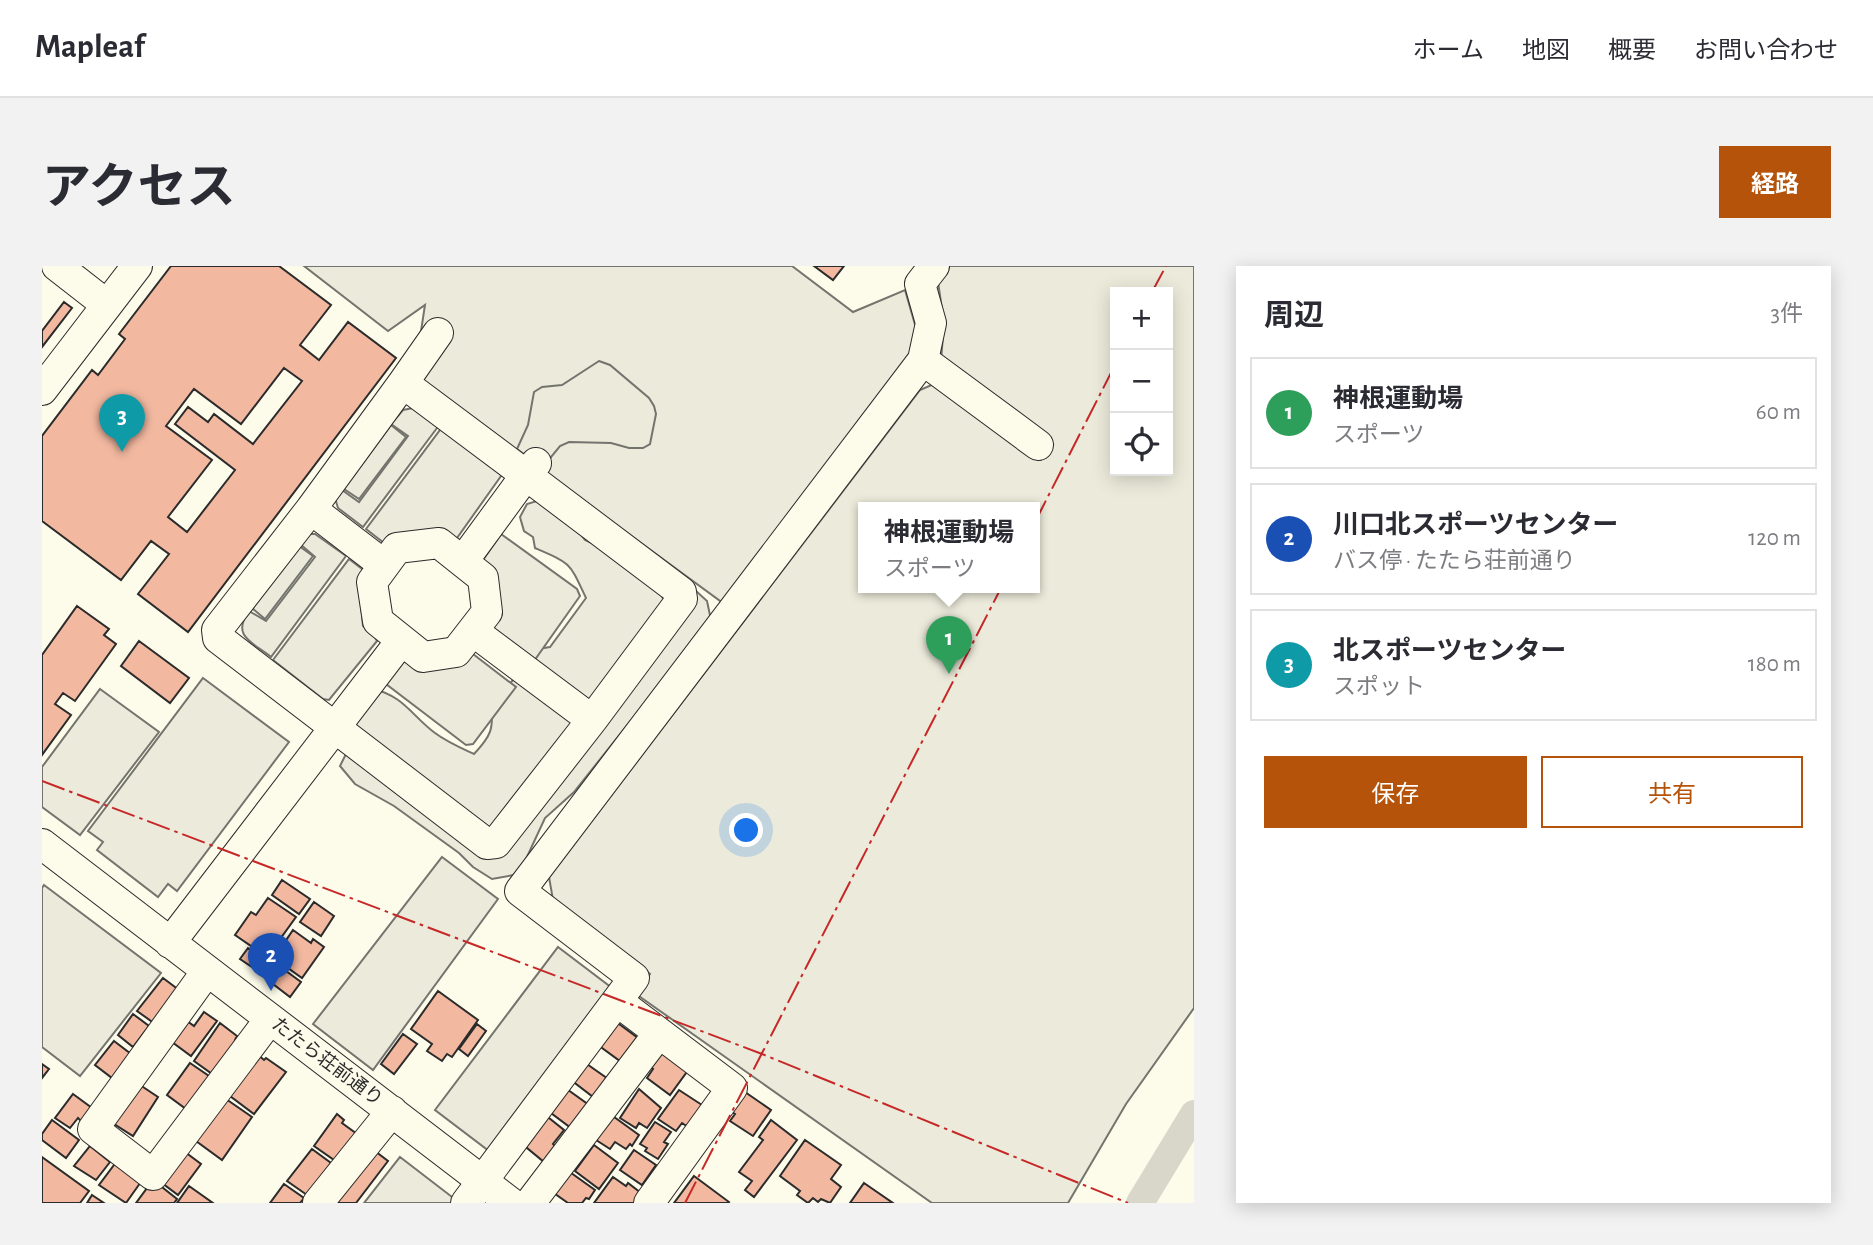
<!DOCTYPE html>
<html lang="ja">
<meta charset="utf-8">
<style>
:root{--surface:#fff;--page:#f2f2f3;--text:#2b2b33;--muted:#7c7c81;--line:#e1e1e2;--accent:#b45309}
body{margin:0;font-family:"Alegreya Sans","Noto Sans JP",sans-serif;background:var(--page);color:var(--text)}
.controls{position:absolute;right:21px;top:21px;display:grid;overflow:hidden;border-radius:0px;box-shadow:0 4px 18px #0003}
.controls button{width:63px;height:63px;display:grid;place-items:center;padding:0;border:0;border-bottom:2px solid var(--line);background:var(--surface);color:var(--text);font:35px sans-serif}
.you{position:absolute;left:705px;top:565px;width:24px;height:24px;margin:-18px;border:5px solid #fff;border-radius:50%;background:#1a73e8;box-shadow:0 0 0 10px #1a73e833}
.badge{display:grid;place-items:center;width:46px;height:46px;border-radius:50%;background:var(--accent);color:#fff;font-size:23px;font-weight:700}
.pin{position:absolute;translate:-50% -58px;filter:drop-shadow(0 2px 4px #0008)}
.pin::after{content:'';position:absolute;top:37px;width:24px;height:21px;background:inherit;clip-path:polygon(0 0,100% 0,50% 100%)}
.popup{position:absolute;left:816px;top:236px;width:182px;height:91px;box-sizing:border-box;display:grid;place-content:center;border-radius:0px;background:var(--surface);filter:drop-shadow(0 2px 5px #0005);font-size:23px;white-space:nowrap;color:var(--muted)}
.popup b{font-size:26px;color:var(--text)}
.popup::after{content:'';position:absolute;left:50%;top:100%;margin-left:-14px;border:14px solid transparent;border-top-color:var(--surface)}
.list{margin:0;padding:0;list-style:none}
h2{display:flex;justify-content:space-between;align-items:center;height:91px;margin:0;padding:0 28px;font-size:30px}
h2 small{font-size:23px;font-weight:400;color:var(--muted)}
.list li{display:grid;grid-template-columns:46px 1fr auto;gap:21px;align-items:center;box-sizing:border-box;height:112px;margin:0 14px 14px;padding:0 14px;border:2px solid var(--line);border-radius:0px}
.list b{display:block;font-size:26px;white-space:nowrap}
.list p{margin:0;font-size:23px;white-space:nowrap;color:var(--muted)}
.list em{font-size:23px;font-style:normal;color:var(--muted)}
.actions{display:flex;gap:14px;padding:21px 28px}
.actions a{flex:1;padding:16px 0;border:2px solid var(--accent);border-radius:0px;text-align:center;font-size:24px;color:var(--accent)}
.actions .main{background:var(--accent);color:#fff}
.icon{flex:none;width:38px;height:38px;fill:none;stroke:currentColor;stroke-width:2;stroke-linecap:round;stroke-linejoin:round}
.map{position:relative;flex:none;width:1152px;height:937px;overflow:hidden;border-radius:0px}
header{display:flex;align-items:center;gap:42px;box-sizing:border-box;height:98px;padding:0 35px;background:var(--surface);border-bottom:2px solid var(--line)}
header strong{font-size:33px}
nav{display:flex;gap:38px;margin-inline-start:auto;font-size:24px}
.intro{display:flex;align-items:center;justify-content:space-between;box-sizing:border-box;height:168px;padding:0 42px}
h1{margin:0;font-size:49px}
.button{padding:18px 32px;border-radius:0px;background:var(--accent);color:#fff;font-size:24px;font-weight:700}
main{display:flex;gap:42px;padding:0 42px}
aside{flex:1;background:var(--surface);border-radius:0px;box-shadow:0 4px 18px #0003}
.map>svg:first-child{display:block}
.green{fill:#ecebdb;stroke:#74746e;stroke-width:2;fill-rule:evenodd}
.parking{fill:#eceadb;stroke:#74746e;stroke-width:2}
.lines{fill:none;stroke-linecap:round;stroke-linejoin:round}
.canal{stroke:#d8d7c9;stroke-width:28}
.building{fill:#f2b8a0;stroke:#2b2b2b;stroke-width:2;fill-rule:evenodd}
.minor-casing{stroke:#2b2b2b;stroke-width:32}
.minor{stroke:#fdfbea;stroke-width:30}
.power{stroke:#c62828;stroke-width:2;stroke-dasharray:24 5 3.5 5;stroke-linecap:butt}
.labels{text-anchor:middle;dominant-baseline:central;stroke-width:5;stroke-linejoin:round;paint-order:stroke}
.street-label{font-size:19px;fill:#2b2b2b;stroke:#fdfbea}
</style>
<header>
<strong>Mapleaf</strong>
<nav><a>ホーム</a><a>地図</a><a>概要</a><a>お問い合わせ</a></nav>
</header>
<div class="intro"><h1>アクセス</h1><a class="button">経路</a></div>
<main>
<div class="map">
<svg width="1152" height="937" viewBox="0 0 1152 937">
<rect width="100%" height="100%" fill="#fdfbea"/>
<path class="green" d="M 262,0 L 750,0 L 811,46 L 863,24 L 878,76 L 681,337 L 372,111 L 383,39 L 346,65 Z
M 901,0 L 1152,0 L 1152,742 L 1084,838 L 1026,937 L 890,937 L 594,728 L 608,708 L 511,634 L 507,611 L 878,124 L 894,117 L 999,194 L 1011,179 L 899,95 L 902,57 L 895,9 ZM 1073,26 L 1126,26 L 1126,205 L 1073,205 ZM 821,242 L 993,242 L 993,322 L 821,322 Z
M 376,141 L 398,158 L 321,261 L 296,242 L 293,232 L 300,224 L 317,236 L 366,170 L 349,158 L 361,144 Z
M 498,234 L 535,264 L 543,274 L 554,279 L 612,319 L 621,332 L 653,324 L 665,335 L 669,354 L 532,526 L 503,552 L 477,608 L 450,613 L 431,601 L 417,587 L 352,540 L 313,518 L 298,500 L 305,486 L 307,454 L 331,423 C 362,430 370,450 393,467 C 405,476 419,482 432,488 C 449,470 452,463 449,438 L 472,413 L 489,384 L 508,381 L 544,332 C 527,296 530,298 493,282 L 491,271 L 482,265 L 478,251 L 485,238 Z
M 268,268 L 273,268 L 304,290 L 229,391 C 210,376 189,370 207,345 L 224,355 L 273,291 L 258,278 Z"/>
<path class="parking" d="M 557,95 L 568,99 L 607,132 L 612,140 L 614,148 L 608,178 L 601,182 L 587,182 L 569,177 L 527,176 L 518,180 L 509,191 L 503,204 L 475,183 L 486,159 L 492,126 L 500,121 L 520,119 Z
M 349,159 L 364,171 L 317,233 L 302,223 Z
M 401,160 L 458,202 L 459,210 L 415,272 L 407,273 L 397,265 L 347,269 L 342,277 L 324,263 Z
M 459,268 L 535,323 L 538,330 L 492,395 L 450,363 L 460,348 L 451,307 L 441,294 Z
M 257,280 L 271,290 L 223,353 L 210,342 Z
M 307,293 L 324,306 L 317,317 L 321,360 L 332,369 L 335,375 L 287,434 L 281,433 L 231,394 Z
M 431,388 L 474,421 L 431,478 L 424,479 L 344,418 L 360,396 Z
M 161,412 L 247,476 L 135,625 L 126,618 L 116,631 L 55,584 L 61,576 L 46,565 Z
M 58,423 L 117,466 L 38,569 L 0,541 L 0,501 Z
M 400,591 L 456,633 L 331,804 L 271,758 Z
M 2,619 L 119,707 L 38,810 L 0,781 L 0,622 Z
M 516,681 L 570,722 L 447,885 L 393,844 Z
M 358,891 L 414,934 L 411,937 L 322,937 Z"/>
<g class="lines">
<path class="canal" d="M 1098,937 L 1152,848"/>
</g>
<path class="building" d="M 129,0 L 237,0 L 289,39 L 258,79 L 277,94 L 306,56 L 354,92 L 146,366 L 96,328 L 127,288 L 109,275 L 79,314 L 0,255 L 0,170 L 50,104 L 56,109 L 83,73 L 77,68 ZM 242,102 L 260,115 L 211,178 L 172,148 L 166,156 L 146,141 L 133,158 L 193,204 L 145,266 L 126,251 L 170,194 L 124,160 L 152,123 L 199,158 Z
M 772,0 L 802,0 L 791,14 Z
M 22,36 L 30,42 L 0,81 L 0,65 Z
M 35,340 L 67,363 L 62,369 L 74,378 L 33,435 L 21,427 L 13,438 L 29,449 L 0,489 L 0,389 Z
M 97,375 L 147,412 L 128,437 L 79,400 Z
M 240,614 L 268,633 L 257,648 L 230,629 Z
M 226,632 L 254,651 L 225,691 L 193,669 L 209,646 L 214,649 Z
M 272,636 L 292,650 L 279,670 L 258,656 Z
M 251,664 L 269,677 L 271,673 L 282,681 L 260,712 L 232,692 Z
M 206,682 L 221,691 L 213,703 L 198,693 Z
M 229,694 L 259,716 L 248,731 L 218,708 Z
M 121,712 L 137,724 L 116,760 L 95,745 Z
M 396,725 L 436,754 L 410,791 L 405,788 L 400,795 L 385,785 L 390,778 L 369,763 Z
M 162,746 L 175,755 L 149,790 L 130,776 L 145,755 L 152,760 Z
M 91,748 L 107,760 L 91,781 L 76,769 Z
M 573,755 L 600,775 L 582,798 L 556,779 Z
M 178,757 L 195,770 L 193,774 L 196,777 L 173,810 L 152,795 Z
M 435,758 L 444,765 L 426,790 L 417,783 Z
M 361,768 L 375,778 L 352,808 L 339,798 Z
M 72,775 L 89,788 L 70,812 L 53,799 Z
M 621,784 L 647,803 L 628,829 L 605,812 L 611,803 L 609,801 Z
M 214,787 L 222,794 L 224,792 L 244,806 L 212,848 L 184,827 Z
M 542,796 L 569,815 L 555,834 L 529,814 Z
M 148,797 L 167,810 L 144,843 L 125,829 Z
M 0,798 L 7,803 L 0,812 Z
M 98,819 L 116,831 L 91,870 L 69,856 Z
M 522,821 L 547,839 L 529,862 L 505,844 Z
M 597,823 L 619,842 L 605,862 L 597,857 L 594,862 L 578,852 Z
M 637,824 L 660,839 L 649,863 L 640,857 L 634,865 L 616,853 Z
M 703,826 L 729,844 L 711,870 L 688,855 L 693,848 L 690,846 Z
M 31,828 L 50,842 L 40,856 L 36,852 L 28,862 L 13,852 Z
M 184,833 L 210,851 L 180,894 L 154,875 Z
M 295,848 L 302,854 L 300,857 L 315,868 L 295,896 L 272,880 Z
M 502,848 L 522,864 L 511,878 L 514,881 L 502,896 L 479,877 Z
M 568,848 L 597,869 L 590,880 L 588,878 L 584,883 L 573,876 L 568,883 L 551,872 Z
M 10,854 L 37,874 L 24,892 L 0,874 L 0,868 Z
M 729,854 L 755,874 L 712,931 L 703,924 L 710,915 L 697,906 L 721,874 L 717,871 Z
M 613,856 L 629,866 L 622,876 L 626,878 L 616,893 L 603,885 L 605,882 L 598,878 Z
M 763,874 L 799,899 L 789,913 L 799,921 L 788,937 L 779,933 L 776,936 L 771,932 L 766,937 L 755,929 L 758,925 L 738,910 Z
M 552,879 L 576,897 L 557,923 L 533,905 Z
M 48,880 L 68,896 L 54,914 L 32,900 Z
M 329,882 L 346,895 L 314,937 L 289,937 Z
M 139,883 L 159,898 L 136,929 L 116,914 Z
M 270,883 L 289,897 L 265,929 L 245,915 Z
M 592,884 L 614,899 L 600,919 L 578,904 Z
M 0,891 L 47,925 L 38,937 L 0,937 Z
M 78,891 L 101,913 L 84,937 L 57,919 Z
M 525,904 L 553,924 L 547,933 L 544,932 L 540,937 L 526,937 L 509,925 Z
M 652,910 L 687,936 L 686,937 L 632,937 Z
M 571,911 L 584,920 L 586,917 L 599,927 L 592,937 L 552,937 Z
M 111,914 L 135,933 L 132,937 L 94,937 Z
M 822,917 L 851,937 L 808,937 Z
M 242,918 L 262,932 L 258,937 L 228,937 Z
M 147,920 L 171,937 L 135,937 Z
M 50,929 L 62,937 L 45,937 Z"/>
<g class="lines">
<defs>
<path id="minor" d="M 15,0 L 65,39
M 881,94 L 996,179
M 361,117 L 396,67
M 0,124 L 95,0
M 269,243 L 175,364 L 176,372 L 445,578 L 454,577 L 550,454
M 397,277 L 441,312 L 445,346 L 414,386 L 381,391 L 336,355 L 330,316 L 355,282 Z
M 342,299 L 269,243 L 361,117 L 484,209 L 421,295
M 431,365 L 550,454 L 640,333 L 639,326 L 484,209 L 494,197
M 0,578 L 469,937
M 128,677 L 359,375
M 165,705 L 51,863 L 111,909 L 228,753
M 575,735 L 690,822 L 607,937
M 276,937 L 350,845
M 424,937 L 592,712 L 478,625 L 881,94 L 889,57 L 878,18 L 892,0
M 488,937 L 617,767"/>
</defs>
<use href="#minor" class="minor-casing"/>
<use href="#minor" class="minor"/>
<path class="power" d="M 1110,26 L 1124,0
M 993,256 L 1073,99
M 0,515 L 720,788 L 1086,937
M 643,937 L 959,322"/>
</g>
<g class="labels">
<g class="street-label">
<text transform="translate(285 796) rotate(37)">たたら荘前通り</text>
</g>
</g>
</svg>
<div class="controls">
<button>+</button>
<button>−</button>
<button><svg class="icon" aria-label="locate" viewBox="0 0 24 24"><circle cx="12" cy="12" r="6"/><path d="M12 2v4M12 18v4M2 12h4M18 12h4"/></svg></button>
</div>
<div class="you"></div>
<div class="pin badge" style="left:907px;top:408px;background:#2e9e5b">1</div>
<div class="popup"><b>神根運動場</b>スポーツ</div>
<div class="pin badge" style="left:229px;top:725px;background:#1a4fb4">2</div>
<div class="pin badge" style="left:80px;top:186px;background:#0f9aa8">3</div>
</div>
<aside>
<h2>周辺<small>3件</small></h2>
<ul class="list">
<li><span class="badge" style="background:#2e9e5b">1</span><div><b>神根運動場</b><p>スポーツ</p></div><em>60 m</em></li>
<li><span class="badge" style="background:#1a4fb4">2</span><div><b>川口北スポーツセンター</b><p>バス停 · たたら荘前通り</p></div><em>120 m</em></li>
<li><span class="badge" style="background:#0f9aa8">3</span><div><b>北スポーツセンター</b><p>スポット</p></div><em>180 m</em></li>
</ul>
<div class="actions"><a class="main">保存</a><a>共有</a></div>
</aside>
</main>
